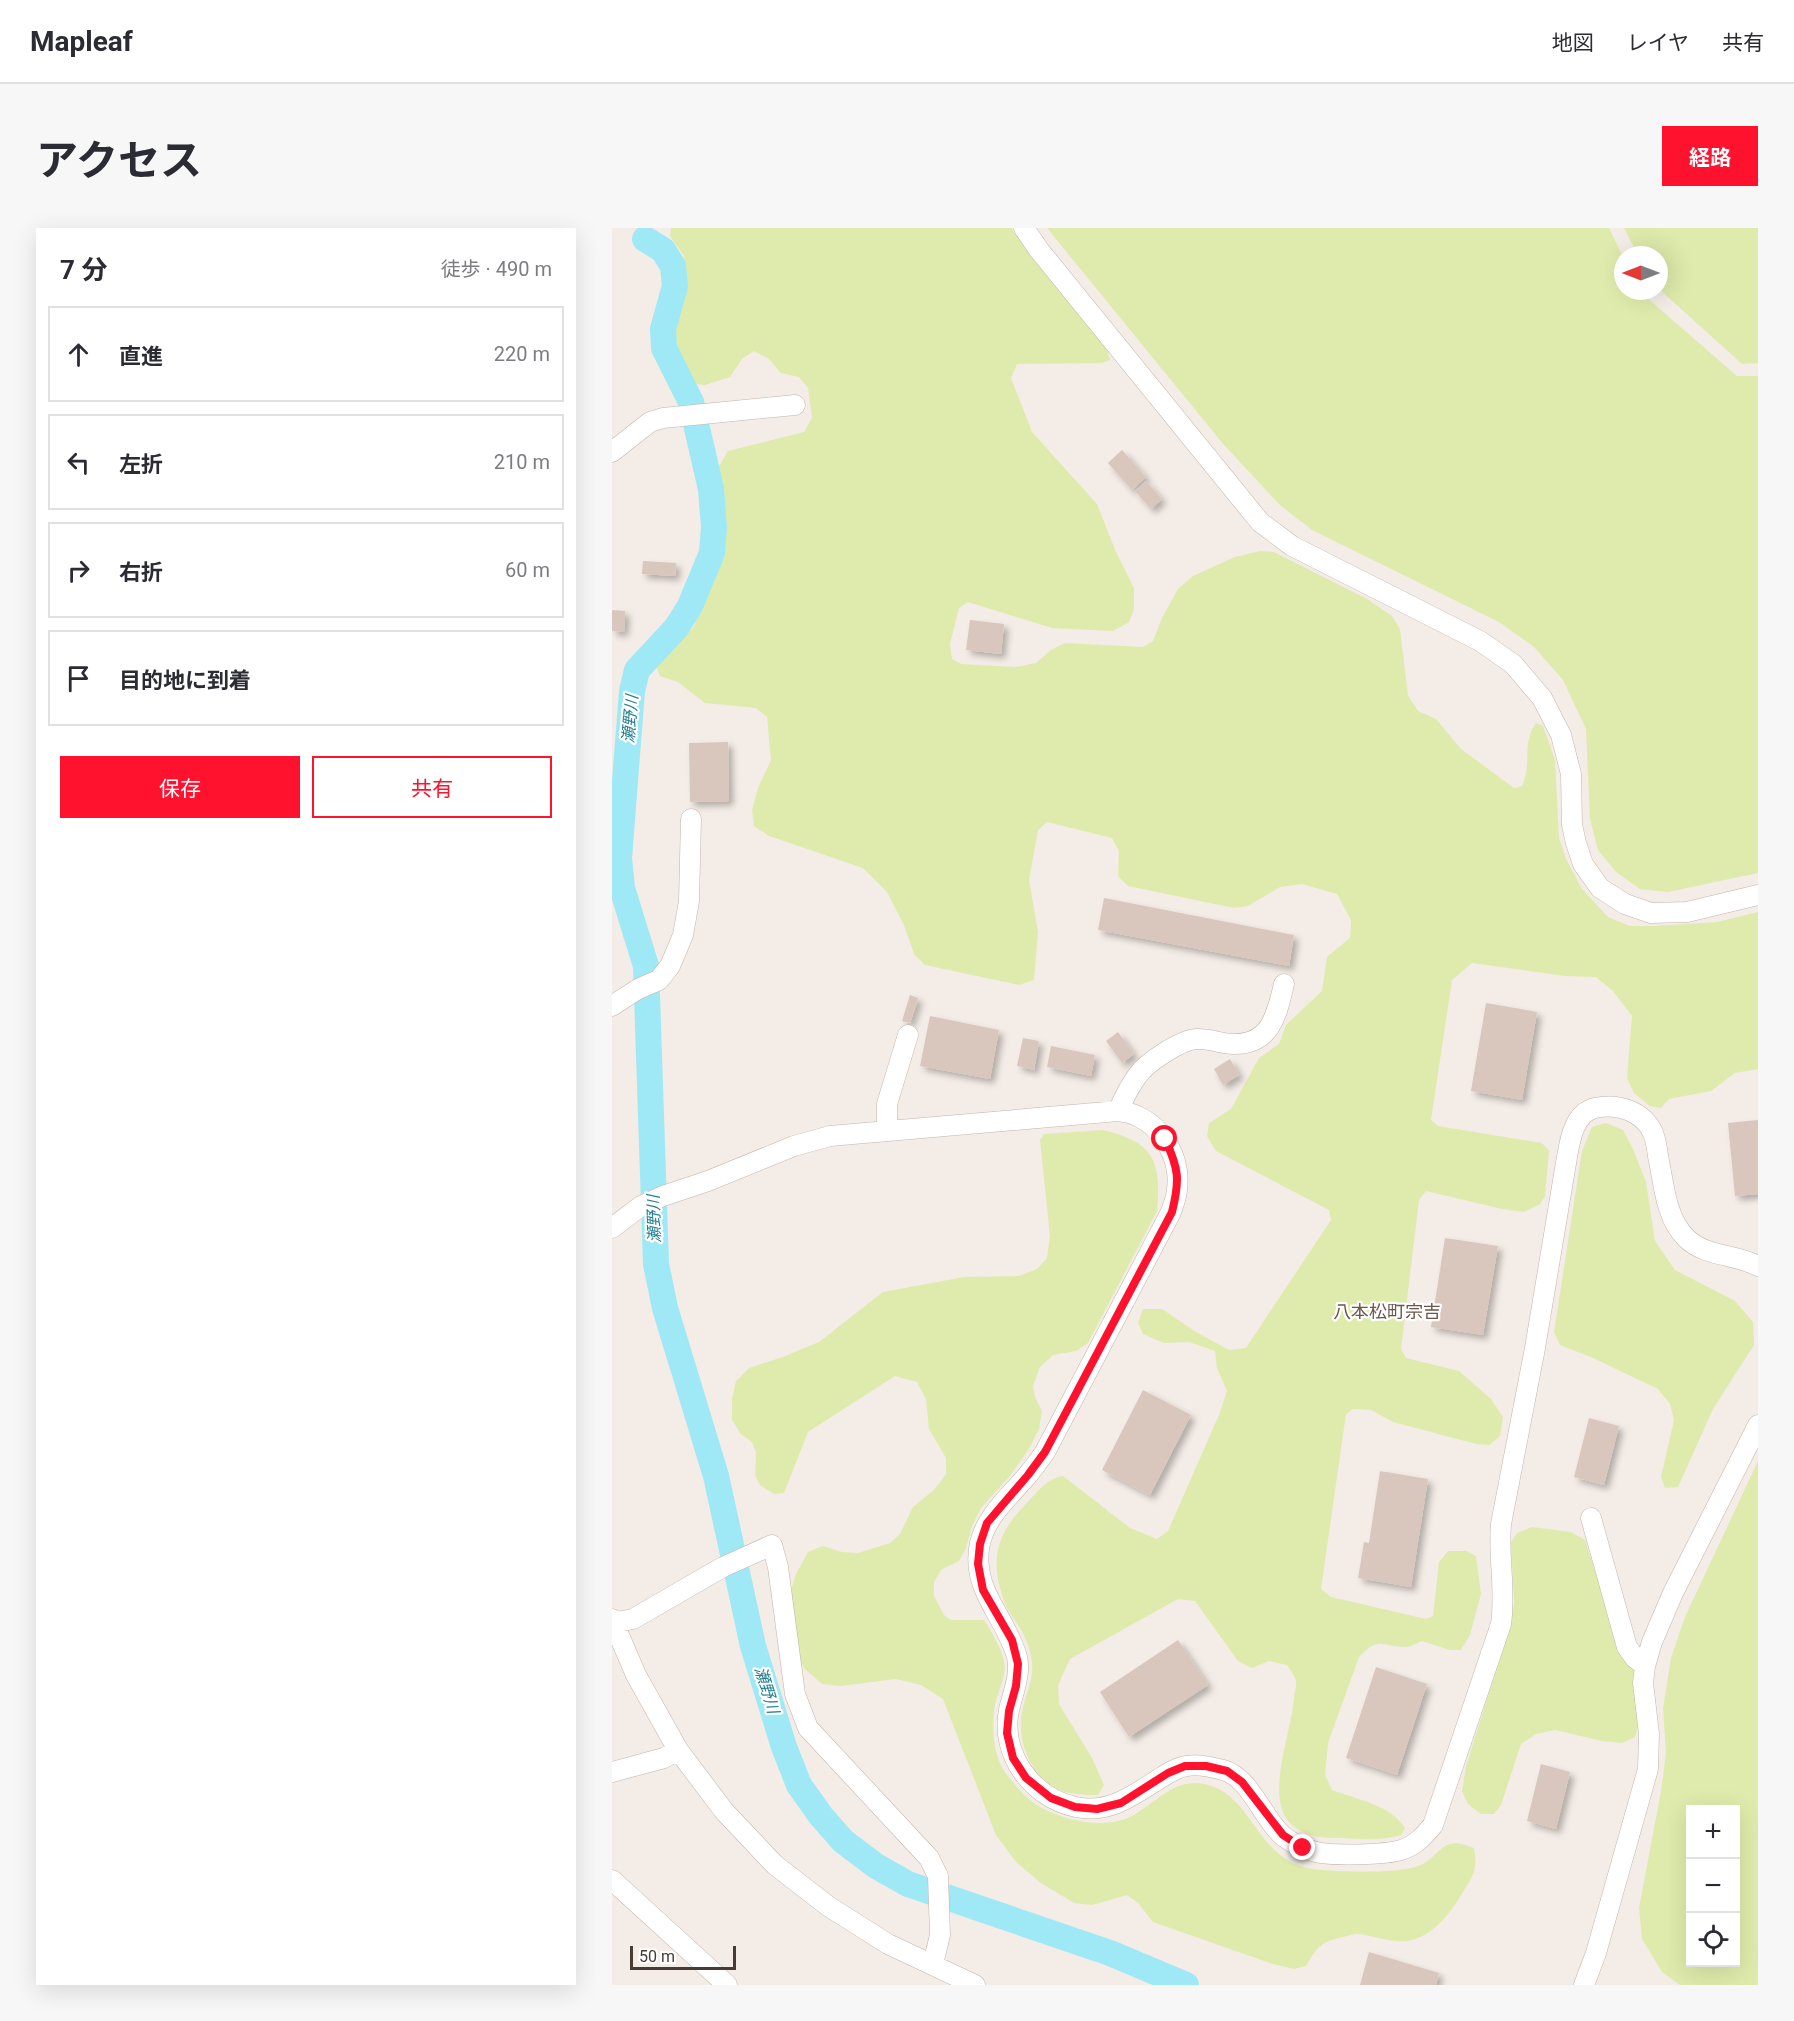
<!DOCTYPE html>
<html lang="ja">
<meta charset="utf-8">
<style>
:root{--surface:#fff;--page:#f7f7f7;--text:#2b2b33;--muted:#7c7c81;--line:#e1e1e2;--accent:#ff122e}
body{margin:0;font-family:Roboto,"Noto Sans JP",sans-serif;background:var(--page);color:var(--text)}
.controls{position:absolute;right:18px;bottom:18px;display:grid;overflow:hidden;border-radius:0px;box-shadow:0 6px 24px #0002}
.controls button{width:54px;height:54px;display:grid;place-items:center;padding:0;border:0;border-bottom:2px solid var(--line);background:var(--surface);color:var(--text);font:30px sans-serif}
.compass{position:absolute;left:1002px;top:18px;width:54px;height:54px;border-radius:50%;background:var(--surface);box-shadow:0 6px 24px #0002;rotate:270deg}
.scale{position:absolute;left:18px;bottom:15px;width:106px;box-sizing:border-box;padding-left:6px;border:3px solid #473b35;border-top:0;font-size:16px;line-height:21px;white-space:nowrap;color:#473b35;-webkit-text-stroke:4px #fff;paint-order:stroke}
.stop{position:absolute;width:18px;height:18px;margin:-14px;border:4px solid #ff122e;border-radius:50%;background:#fff}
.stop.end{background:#ff122e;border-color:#fff;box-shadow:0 2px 6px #0008}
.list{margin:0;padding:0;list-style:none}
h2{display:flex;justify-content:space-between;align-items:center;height:78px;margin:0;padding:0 24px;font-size:26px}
h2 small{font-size:20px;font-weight:400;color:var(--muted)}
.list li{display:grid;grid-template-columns:39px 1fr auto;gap:18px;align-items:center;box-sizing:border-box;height:96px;margin:0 12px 12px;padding:0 12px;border:2px solid var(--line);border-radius:0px}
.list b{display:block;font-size:22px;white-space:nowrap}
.list em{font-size:20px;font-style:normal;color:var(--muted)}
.actions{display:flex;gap:12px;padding:18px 24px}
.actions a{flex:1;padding:14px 0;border:2px solid var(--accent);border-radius:0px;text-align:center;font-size:21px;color:var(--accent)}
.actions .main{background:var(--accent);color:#fff}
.icon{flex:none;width:33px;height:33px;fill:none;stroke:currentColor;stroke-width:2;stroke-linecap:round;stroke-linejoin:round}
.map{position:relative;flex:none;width:1146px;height:1757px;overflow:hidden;border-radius:0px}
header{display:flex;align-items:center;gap:36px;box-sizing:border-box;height:84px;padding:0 30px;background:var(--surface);border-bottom:2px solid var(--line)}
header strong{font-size:28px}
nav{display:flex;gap:33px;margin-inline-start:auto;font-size:21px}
.intro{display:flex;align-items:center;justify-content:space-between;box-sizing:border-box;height:144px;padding:0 36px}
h1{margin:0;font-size:42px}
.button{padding:15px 27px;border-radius:0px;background:var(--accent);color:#fff;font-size:21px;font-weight:700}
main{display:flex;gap:36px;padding:0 36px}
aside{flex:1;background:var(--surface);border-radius:0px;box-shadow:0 6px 24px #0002}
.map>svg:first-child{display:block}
.green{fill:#dfebac;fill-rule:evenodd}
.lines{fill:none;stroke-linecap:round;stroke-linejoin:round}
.river{stroke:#9ee9f5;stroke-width:26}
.building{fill:#d9c7be;filter:url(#shadow)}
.minor-casing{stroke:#c3b4ab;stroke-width:21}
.minor{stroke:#fff;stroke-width:20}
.route{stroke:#ff122e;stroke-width:8}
.labels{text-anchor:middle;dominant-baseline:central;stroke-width:4.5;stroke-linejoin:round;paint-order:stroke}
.water-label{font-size:16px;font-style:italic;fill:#227e90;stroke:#fff}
.quarter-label{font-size:18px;fill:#6b564b;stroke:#fff}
</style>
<header>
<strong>Mapleaf</strong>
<nav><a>地図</a><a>レイヤ</a><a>共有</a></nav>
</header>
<div class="intro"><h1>アクセス</h1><a class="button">経路</a></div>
<main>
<aside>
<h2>7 分<small>徒歩 · 490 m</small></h2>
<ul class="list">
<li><svg class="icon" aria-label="ahead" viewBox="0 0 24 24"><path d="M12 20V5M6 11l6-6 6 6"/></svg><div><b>直進</b></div><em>220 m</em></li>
<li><svg class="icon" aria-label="left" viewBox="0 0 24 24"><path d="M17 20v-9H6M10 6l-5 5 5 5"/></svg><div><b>左折</b></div><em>210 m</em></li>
<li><svg class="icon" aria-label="right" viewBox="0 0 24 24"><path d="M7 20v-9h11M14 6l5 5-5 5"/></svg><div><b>右折</b></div><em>60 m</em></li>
<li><svg class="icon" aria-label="arrive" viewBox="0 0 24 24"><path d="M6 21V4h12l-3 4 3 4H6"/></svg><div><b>目的地に到着</b></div></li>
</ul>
<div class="actions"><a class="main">保存</a><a>共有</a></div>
</aside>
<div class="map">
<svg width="1146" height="1757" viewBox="0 0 1146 1757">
<defs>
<filter id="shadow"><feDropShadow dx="4.5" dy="4.5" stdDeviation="3" flood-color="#0004"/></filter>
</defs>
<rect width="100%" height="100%" fill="#f4ece6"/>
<path class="green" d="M 59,0 L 399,0 L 494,119 L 498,132 L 490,135 L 405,136 L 399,150 L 420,204 L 485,276 L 504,324 L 522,360 L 522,381 L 517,394 L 501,403 L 440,400 L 356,374 L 347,380 L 338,416 L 340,431 L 349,436 L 404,439 L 424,435 L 439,422 L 453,415 L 531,419 L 541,413 L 550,390 L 566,361 L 581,348 L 623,329 L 648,323 L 662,324 L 755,371 L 780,388 L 788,401 L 796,468 L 806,483 L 824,491 L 849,521 L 902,560 L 910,558 C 921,534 909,516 924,495 L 931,498 L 943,532 L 947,610 L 954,631 L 970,661 L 996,689 L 1018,698 L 1043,698 L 1105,694 L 1146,684 L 1146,841 L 1123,845 L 1099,863 L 1057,871 L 1049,880 L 1038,878 L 1022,865 L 1015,850 L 1020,788 L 1001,763 L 984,749 L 954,748 L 860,735 L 840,752 L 819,892 L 826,898 L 930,915 L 937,923 L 933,968 L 928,976 L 912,984 L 890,981 L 814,963 L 807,972 L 789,1121 L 794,1130 L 847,1143 L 879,1171 L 891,1189 L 888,1208 L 877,1217 L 864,1216 L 781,1194 L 759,1182 L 741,1181 L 734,1186 L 709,1361 L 719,1369 L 814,1391 L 821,1388 L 827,1334 L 836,1323 L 854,1323 L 864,1328 L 869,1366 L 858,1407 L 849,1422 L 838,1422 L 810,1413 C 805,1415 797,1420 792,1419 C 768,1418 767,1408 747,1429 L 716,1515 L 713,1547 L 720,1562 C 744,1571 779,1577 793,1600 L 789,1607 C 768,1613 747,1611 725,1610 C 634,1610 676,1526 682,1471 C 682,1466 685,1459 684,1453 C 683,1448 678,1442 675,1437 L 657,1433 L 640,1440 L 626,1433 L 583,1373 L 566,1371 L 458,1431 L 446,1457 L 447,1476 L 480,1530 L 492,1557 L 486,1567 C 475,1567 465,1567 454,1564 C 421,1555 404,1515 410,1484 C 413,1467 422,1452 420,1435 C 417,1408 406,1399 394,1378 C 391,1372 390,1366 388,1360 C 379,1326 388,1303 412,1278 C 425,1265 433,1251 451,1248 L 518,1300 L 545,1311 L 556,1303 L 607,1187 L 615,1163 L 605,1140 L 603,1123 L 577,1114 L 552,1115 L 531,1106 L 526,1095 L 531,1081 L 550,1081 L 584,1104 L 617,1122 L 634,1120 L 719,992 L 717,982 L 604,923 L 595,908 L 597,895 L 619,881 L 647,830 L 667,816 L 674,797 L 710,763 L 715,729 L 738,710 L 739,692 L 725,666 L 690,656 L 668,659 L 636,678 L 622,680 L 516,658 L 506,648 L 507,623 L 500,610 L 435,594 L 426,602 L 417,652 L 426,704 L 422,752 L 407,757 L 313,737 L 302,726 L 292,697 L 275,664 L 251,640 L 157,608 L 142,598 L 140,582 L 146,560 L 159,532 L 155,489 L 144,480 L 93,475 L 66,454 L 48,448 L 43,436 L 81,400 L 105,346 L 113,311 L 107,238 L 116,223 L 192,204 L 200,190 L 196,160 L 187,149 L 169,145 L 157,131 L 142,123 L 130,131 L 118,149 L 93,157 L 82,156 L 65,119 L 62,101 L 71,74 L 75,53 L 72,28 L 58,8 Z
M 435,0 L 997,0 L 1011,29 L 1011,63 L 1027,63 L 1125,148 L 1146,148 L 1146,645 L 1056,664 L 1028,661 L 1004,644 L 986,622 L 978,591 L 974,501 L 951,452 L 922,419 L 887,394 L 700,302 L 668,277 L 612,217 Z
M 1012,0 L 1146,0 L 1146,135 L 1130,136 L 1047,61 L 1047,27 L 1026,27 Z
M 994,895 L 1011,902 L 1021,921 L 1034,954 L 1043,1013 L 1063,1042 L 1123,1073 L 1141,1094 L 1142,1117 L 1101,1181 L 1066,1259 L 1053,1260 L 1049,1249 L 1062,1192 L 1058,1176 L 1046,1161 L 981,1130 L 948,1117 L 942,1104 L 970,923 L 980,899 Z
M 491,902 C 541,914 550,932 545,983 L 476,1115 L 464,1123 L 441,1127 L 428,1139 L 421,1158 L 423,1169 L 430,1183 L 427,1201 L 417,1221 L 397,1249 L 369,1280 L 360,1298 L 354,1320 L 347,1333 L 329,1342 L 322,1354 L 322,1368 L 332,1387 L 339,1392 L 372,1392 C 380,1405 389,1419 392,1433 C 395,1449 386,1462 383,1477 C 379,1498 381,1530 395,1547 C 404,1558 415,1572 428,1579 C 453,1593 493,1602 520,1588 C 544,1575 562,1550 592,1556 C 645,1566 641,1639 712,1642 C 734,1644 792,1646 811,1636 C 832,1623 831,1607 862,1620 C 866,1642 861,1649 849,1667 C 837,1687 820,1709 795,1713 C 777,1715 762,1707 745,1706 C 741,1706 736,1708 731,1709 C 708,1714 706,1718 694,1738 L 682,1741 L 661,1736 L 541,1694 L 526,1675 L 515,1667 L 480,1677 L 462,1675 L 429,1655 L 404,1634 L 384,1607 L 331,1471 L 309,1457 L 284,1451 L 228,1458 L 210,1456 L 193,1441 L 181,1423 L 175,1375 L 184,1346 L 196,1324 L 211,1318 L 230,1324 L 246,1325 L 278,1315 L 288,1306 L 301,1279 L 322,1262 L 334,1246 L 334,1230 L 317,1201 L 314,1171 L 305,1154 L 283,1148 L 196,1204 L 172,1265 L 162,1266 L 148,1257 L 143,1247 L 144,1224 L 140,1214 L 129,1206 L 120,1192 L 120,1171 L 124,1153 L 137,1140 L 171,1129 L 207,1114 L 271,1064 L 352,1049 L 407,1048 L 425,1041 L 435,1030 L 438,1008 L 428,912 L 432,906 Z
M 1146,1233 L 1146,1757 L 1068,1757 L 1050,1744 L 1030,1711 L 1027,1680 L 1049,1563 L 1054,1525 L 1051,1480 L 1059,1430 L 1073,1389 ZM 1078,1582 L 1124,1582 L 1124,1734 L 1078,1734 Z
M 920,1299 L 959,1304 L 973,1312 L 1004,1409 L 1023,1441 L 1027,1497 L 1023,1509 L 1010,1515 L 990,1513 L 943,1502 L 924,1506 L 909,1516 L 889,1577 L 882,1586 L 869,1586 L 856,1576 L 850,1563 L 854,1538 L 898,1399 L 902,1375 L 899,1314 L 905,1305 Z"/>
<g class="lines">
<path class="river" d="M 33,11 L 51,22 L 61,38 L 63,58 L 51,101 L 52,120 L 79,174 L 99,261 L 102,299 L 100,325 L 78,378 L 65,399 L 25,442 L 20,463 L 7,630 L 10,660 L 34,738 L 44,1036 L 53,1080 L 104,1248 L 141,1418 L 172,1519 L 187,1557 L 209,1588 L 231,1613 L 264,1638 L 296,1656 L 498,1725 L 574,1757"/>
</g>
<path class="building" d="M 510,222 L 534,249 L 520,262 L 496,235 Z
M 534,253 L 550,271 L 539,281 L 523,263 Z
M 31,333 L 64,335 L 63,348 L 30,346 Z
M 0,382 L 13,383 L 12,404 L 0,403 Z
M 358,392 L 392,396 L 389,426 L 354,422 Z
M 116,514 L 117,573 L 78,574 L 77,515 Z
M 492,670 L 682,707 L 677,738 L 486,702 Z
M 298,767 L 306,770 L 298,795 L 290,793 Z
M 874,775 L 925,784 L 910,872 L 859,863 Z
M 318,788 L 387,802 L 378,851 L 308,838 Z
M 506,804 L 522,826 L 510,835 L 494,813 Z
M 411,810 L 427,813 L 422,842 L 405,838 Z
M 439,818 L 483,827 L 479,848 L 435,839 Z
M 618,831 L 627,847 L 611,857 L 602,841 Z
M 1146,892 L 1146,966 L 1123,968 L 1116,895 Z
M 833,1010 L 886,1018 L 871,1107 L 819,1099 Z
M 531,1162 L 579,1187 L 538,1267 L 490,1242 Z
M 977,1190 L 1007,1198 L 992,1257 L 962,1249 Z
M 768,1243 L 816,1251 L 799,1359 L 746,1350 L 752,1314 L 757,1315 Z
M 566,1412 L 596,1457 L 517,1509 L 488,1464 Z
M 764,1439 L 815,1456 L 785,1547 L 734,1530 Z
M 929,1536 L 958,1544 L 944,1601 L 915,1593 Z
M 757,1724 L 827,1745 L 824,1757 L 748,1757 Z"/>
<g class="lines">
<defs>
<path id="minor" d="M 412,0 L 427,22 L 648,294 L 680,318 L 868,413 L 901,436 L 930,470 L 949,507 L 959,546 L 960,597 L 964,615 L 971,636 L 988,660 L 1013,676 L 1039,685 L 1075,684 L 1146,667
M 0,224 L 38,194 L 51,190 L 183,177
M 0,778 L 26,761 L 47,752 L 58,738 L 71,707 L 77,673 L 79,591
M 506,883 C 512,870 517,858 526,847 C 535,834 569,812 584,811 C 597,810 609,816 621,816 C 659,817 665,786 672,756
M 275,903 L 275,876 L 296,807
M 0,1000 L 29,978 L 51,968 L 96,953 L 182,918 L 218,908 L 506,883 C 512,884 519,885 525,888 C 552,900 569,932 565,961 C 565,969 561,977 559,984 L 433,1224 C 427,1232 421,1241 414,1249 C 396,1270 375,1287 368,1315 C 358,1362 394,1388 405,1429 C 409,1447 401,1464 397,1482 C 388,1526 420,1570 464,1579 C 497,1586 520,1568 547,1551 C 555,1546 565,1539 575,1538 C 587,1536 599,1539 611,1542 C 638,1549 651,1591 671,1608 C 680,1615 692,1621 704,1624 C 720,1628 773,1627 789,1622 C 803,1618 812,1608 821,1597 L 889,1396 C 894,1362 886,1329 889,1296 L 923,1120 L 955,929 C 958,912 962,885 983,880 C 1006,875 1031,883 1041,905 C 1044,912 1045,920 1046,928 C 1052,955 1053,989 1074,1010 C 1093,1029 1124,1026 1146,1038
M 979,1290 L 1015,1419 L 1023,1430 L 1033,1438
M 0,1391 L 24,1447 L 66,1522 L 112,1583 L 163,1637 L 216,1678 L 276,1716 L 363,1757
M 0,1395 L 21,1391 L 111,1339 L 160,1317 L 166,1339 L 183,1466 L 196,1500 L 317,1630 L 326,1648 L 328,1707 L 321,1736
M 0,1544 L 52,1530 L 66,1522
M 0,1652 L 115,1757
M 972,1757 L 984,1725 L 1036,1541 L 1037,1506 L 1031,1455 L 1033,1438 L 1040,1414 L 1061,1365 L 1146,1197"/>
</defs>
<use href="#minor" class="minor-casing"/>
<use href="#minor" class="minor"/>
</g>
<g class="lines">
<path class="route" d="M 553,911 C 567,941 568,952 560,984 L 433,1224 L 416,1247 L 375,1295 L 368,1316 L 366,1336 L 371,1362 L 400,1412 L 406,1436 L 404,1458 L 397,1483 L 395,1505 L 401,1530 L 414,1550 L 439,1570 L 463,1579 L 485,1581 L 509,1575 L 556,1545 L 573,1538 L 594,1538 L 615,1543 L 630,1554 L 671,1607 L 691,1620"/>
</g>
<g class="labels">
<g class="water-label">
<text transform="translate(18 491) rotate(-85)">瀬野川</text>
<text transform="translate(42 991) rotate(-92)">瀬野川</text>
<text transform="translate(155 1462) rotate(73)">瀬野川</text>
</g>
<g class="quarter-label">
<text x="775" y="1083">八本松町宗吉</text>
</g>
</g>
</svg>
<div class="controls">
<button>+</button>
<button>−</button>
<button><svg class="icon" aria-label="locate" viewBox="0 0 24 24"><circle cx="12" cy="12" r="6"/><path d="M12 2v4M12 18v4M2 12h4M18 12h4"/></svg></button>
</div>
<svg class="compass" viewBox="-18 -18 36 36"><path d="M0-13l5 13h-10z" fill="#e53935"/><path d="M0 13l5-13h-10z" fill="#7c7c81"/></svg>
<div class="scale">50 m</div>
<div class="stop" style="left:553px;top:911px"></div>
<div class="stop end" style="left:691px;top:1620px"></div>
</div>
</main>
